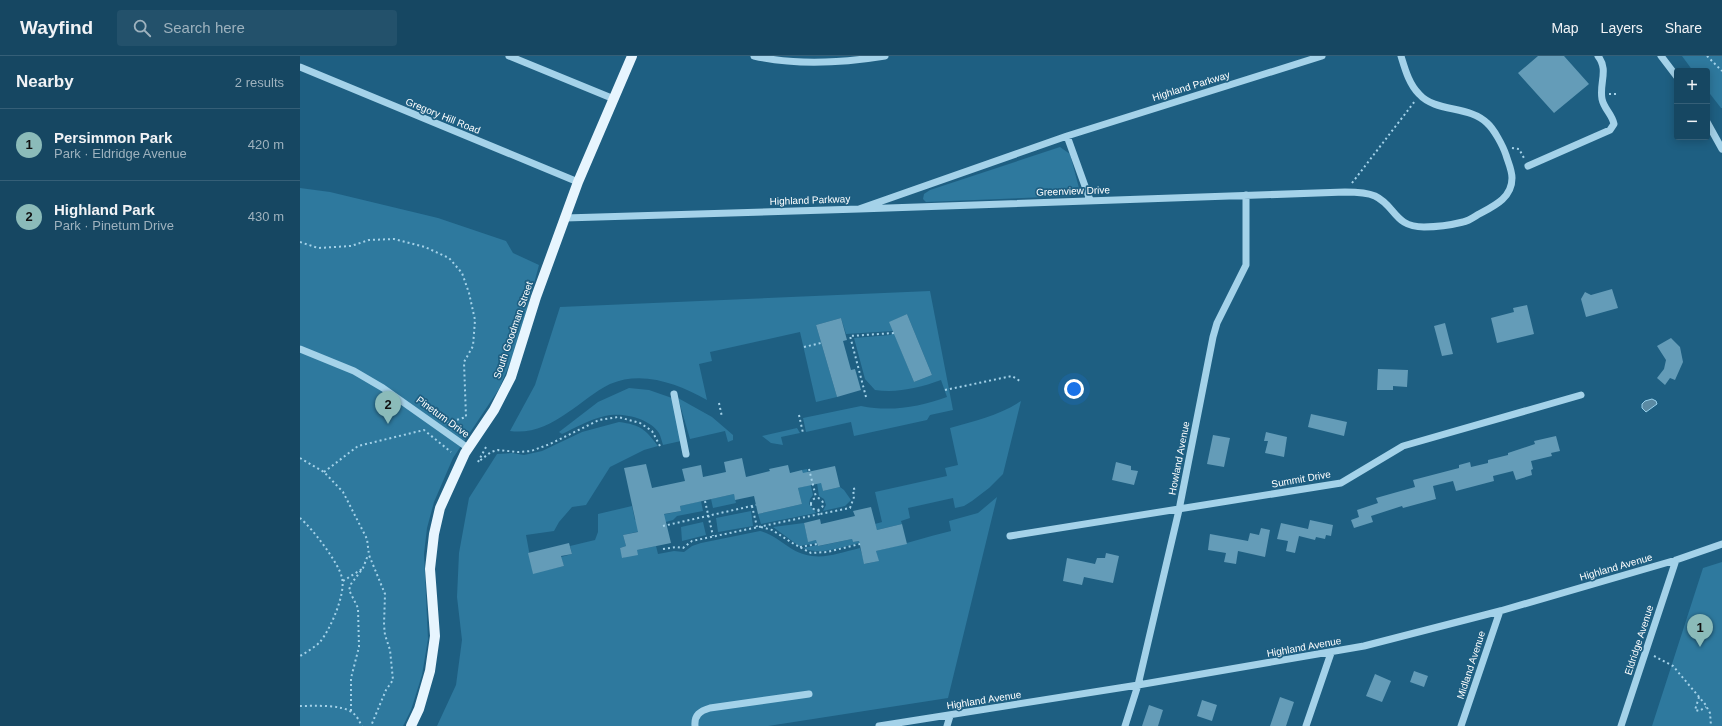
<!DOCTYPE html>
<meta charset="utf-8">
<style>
:root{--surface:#164762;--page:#23516b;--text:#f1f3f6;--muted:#9eb2be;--line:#355f77;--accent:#8bbbb9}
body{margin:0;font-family:Arial,sans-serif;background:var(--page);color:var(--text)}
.controls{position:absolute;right:12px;top:12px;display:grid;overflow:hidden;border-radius:4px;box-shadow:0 2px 10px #0003}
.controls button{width:36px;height:36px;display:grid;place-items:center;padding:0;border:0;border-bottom:1px solid var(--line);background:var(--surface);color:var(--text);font:20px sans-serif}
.you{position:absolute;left:774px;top:333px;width:14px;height:14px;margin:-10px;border:3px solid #fff;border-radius:50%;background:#1a73e8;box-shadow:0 0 0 6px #1a73e833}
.badge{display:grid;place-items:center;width:26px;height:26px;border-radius:50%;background:var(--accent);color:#111;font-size:13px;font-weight:700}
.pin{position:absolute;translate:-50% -33px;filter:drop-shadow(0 1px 2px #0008)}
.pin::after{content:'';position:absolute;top:21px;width:14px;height:12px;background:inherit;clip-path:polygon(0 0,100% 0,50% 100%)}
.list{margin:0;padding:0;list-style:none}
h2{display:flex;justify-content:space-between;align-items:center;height:52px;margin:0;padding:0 16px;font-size:17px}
h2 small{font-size:13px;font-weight:400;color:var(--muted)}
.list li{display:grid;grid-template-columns:26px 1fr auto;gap:12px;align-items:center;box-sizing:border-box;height:72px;padding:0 16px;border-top:1px solid var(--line)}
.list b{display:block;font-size:15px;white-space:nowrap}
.list p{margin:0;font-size:13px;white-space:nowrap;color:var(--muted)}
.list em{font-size:13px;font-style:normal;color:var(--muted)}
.icon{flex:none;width:22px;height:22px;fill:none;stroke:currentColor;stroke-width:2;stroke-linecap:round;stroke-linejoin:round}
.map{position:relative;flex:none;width:1422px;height:670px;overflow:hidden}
header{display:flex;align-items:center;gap:24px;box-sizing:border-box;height:56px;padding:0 20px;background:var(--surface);border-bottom:1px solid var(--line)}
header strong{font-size:19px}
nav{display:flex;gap:22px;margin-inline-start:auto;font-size:14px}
.search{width:280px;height:36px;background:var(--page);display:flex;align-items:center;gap:10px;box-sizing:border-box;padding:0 14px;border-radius:4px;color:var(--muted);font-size:15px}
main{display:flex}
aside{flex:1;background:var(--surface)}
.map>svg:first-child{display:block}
.green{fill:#2e799e}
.water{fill:#5b8aa3;stroke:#97d0eb}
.building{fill:#649cb8}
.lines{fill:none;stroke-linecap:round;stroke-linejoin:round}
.path{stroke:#a4d2e9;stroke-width:2;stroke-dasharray:2 3;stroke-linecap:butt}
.minor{stroke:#a4d2e9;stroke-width:7}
.major{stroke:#e7f5fe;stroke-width:10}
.labels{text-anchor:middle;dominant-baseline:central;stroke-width:3.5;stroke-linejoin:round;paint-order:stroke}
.street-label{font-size:10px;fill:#fff;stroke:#1e5f82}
</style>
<header>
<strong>Wayfind</strong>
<div class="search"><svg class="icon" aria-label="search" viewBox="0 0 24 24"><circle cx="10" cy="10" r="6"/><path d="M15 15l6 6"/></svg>Search here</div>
<nav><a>Map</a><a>Layers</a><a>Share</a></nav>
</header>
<main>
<aside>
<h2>Nearby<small>2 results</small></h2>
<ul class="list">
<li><span class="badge">1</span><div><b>Persimmon Park</b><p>Park · Eldridge Avenue</p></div><em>420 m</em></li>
<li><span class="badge">2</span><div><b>Highland Park</b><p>Park · Pinetum Drive</p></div><em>430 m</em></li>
</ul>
</aside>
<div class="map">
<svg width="1422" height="670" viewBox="0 0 1422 670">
<rect width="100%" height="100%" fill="#1e5f82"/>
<path class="green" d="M 1382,0 L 1422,0 L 1422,52 L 1421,52 L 1407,34 L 1407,15 L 1393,15 Z
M 760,91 L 770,98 L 779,132 L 773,140 L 626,146 L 623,143 L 624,138 L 630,134 Z
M 0,132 L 30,136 L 138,162 L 206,185 L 213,197 L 239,209 L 217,291 L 199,333 L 153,402 L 134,446 L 127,472 L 124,498 L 128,583 L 122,619 L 111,654 L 103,670 L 0,670 Z
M 630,235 L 653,354 L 630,359 L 627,364 L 554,380 L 551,366 L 506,376 L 503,362 L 561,350 C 591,356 619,351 647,341 L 641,324 C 619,332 598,337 575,334 L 565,323 L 554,282 L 590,279 L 594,277 L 614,326 L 632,319 L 607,258 L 590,266 L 593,275 L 546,278 L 541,262 L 516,269 L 537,341 L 516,346 L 500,276 L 410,296 L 412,305 L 399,308 L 407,344 C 378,328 343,314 310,328 C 295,335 281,348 267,357 C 250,369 231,378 210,375 L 235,329 L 260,251 Z
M 329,332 L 349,334 L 372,342 L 381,385 L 363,389 C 362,386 361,381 359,377 C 349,362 322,356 305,360 C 290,363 275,372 262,378 L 259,376 L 298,346 Z
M 378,342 L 412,361 L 433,379 L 433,384 L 428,386 L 425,375 L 390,383 Z
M 721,345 L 703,418 L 689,432 L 672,445 L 664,450 L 655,452 L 653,442 L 608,452 L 610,462 L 601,465 L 602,468 L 577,474 L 575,468 L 582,466 L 575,436 L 647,420 L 645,412 L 658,409 L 650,372 C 675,365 700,359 721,345 Z
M 319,366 C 341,369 345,373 358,390 L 344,394 L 310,411 L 286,449 L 272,451 L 259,466 L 254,475 L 226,479 L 233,517 L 264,510 L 261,501 L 272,498 L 270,490 L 295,484 L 298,476 L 298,458 L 332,450 L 335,464 L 352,460 L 354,472 L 323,479 L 326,490 L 320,492 L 323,502 L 337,494 L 356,490 L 358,498 L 374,495 L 384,496 L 392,490 L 401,487 L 460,475 C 472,478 481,486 492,493 C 516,507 535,498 560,492 L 565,508 L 578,505 L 576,495 C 602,489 626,481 651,475 L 649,465 L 678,457 L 697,441 L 648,642 L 468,670 L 137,670 L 156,629 L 162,584 L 157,541 L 159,497 L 169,442 L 197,398 L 212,397 L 224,399 L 242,395 L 282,376 Z
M 497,372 L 500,377 L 481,381 L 483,389 L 471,387 L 462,380 Z
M 507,413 L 513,439 L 510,443 L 509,448 L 516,457 L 461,468 L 458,458 L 502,448 L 498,432 L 506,430 L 502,414 Z
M 521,426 L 523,435 L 540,431 L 544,434 L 551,444 L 545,450 L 523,455 L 526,449 L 524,443 L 519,440 L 517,427 Z
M 434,438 L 436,447 L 413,452 L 411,443 Z
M 401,445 L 403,455 L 377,460 L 373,464 L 362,467 L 361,459 L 381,455 L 380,450 Z
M 451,455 L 453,470 L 418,476 L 416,462 Z
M 403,466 L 406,479 L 382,485 L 381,471 Z
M 504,467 L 508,485 L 517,484 L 517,487 L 499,490 L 473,471 Z
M 552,483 L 553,486 L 559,485 L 559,487 C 541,491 521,500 503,492 L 518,489 L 519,490 Z
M 1422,506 L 1422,670 L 1352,670 L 1403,512 Z"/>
<path class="water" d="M 1352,343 L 1356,345 L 1357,348 L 1346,356 L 1342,352 L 1342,348 L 1345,345 Z"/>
<path class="building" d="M 1238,0 L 1264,0 L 1289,28 L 1254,57 L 1218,17 Z
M 1312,233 L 1318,252 L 1286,261 L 1281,243 L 1285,236 L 1291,239 Z
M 1227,249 L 1234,278 L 1197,287 L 1191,262 L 1214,256 L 1213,252 Z
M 607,258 L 632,319 L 614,326 L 589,266 Z
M 541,262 L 547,284 L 543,285 L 551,314 L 555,313 L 561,334 L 537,341 L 516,269 Z
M 1145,267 L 1153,298 L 1142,300 L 1134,270 Z
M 1371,282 L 1380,291 L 1383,306 L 1375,324 L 1370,322 L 1365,329 L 1357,322 L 1364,313 L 1366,304 L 1357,290 Z
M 1078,313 L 1108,314 L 1107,331 L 1093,330 L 1093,334 L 1077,334 Z
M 1011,358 L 1047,366 L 1044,380 L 1008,371 Z
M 966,376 L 987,381 L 984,401 L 965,397 L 968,385 L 964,385 Z
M 913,379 L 930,382 L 924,411 L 907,408 Z
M 1256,380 L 1260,395 L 1251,397 L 1252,400 L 1231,405 L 1233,413 L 1231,414 L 1232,419 L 1216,424 L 1213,415 L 1193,420 L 1194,425 L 1156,435 L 1153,425 L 1133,430 L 1136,443 L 1103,452 L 1102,450 L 1071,460 L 1073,466 L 1054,472 L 1051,464 L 1059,461 L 1057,454 L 1078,447 L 1076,442 L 1115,431 L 1113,424 L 1159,412 L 1159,409 L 1170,406 L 1171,411 L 1188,407 L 1188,404 L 1208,399 L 1208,397 L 1235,388 L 1234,385 Z
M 442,402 L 446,421 L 470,415 L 469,413 L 488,409 L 490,417 L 502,414 L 503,417 L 535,410 L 540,431 L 523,435 L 521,427 L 498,432 L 502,448 L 458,458 L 454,440 L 435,444 L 434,438 L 380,450 L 381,455 L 364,458 L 371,487 L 337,494 L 338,499 L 322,502 L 320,492 L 326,490 L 323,479 L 338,476 L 324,412 L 346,408 L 352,432 L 385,425 L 382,413 L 401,409 L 403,421 L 426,416 L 424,406 Z
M 816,406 L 831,410 L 831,414 L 838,415 L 834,429 L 812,424 Z
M 571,451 L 577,474 L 602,468 L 607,488 L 576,495 L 579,505 L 564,508 L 559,485 L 553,486 L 552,483 L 518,490 L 516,484 L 508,486 L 504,467 L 520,463 L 521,468 L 555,460 L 553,455 Z
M 1010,464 L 1033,469 L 1031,480 L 1026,479 L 1025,483 L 1016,481 L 1015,484 L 999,480 L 995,497 L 986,495 L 988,485 L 977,483 L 981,467 L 1008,473 Z
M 961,472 L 970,474 L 965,501 L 938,495 L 936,508 L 924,506 L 926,497 L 908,494 L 910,478 L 948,485 L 950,477 L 959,479 Z
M 269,487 L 272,498 L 261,500 L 264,510 L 233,518 L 228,497 Z
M 806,497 L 819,500 L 813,527 L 784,521 L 782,529 L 763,525 L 767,502 L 795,508 L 797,502 L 805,502 Z
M 1114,615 L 1128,620 L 1124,631 L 1110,626 Z
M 1075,618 L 1091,625 L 1082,646 L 1066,640 Z
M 980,641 L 994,646 L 986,670 L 970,670 Z
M 902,644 L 917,649 L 912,665 L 897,660 Z
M 849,649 L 863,654 L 858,670 L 842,670 Z"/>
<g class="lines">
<path class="path" d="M 1407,0 L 1422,15
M 1309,38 L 1318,38
M 1212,92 L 1219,93 L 1224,102
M 1052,127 L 1115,45
M 0,186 L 18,192 L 51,190 L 69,184 L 94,183 L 125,191 L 149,202 L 162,217 L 169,237 L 175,264 L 173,290 L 164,306 L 166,361 L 147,367
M 504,291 L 521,287
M 645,334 L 712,320 L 720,325
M 566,341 L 550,280 L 594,277
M 419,347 L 422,361
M 499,359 L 503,377
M 186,391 L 178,406 L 191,396 L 198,394 L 218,396 L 231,395 L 250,388 L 299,364 L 318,361 L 340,367 L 352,375 L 360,390
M 0,402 L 24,416 L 43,436 L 67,483 L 69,499 L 85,538 L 84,569 L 85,579 L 90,594 L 93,624 L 86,634 L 71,670
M 509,413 L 516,441
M 24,416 L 58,390 L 120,375 L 124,374 L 151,396
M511 448a6 6 0 1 1 12 0a6 6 0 1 1-12 0Z
M 405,445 L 413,480
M 452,450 L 457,471
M 518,454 L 520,458 L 550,452 L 554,441 L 553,433 L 557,432
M 0,462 C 12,472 39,507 42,522 C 46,538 30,574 20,586 C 15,591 7,596 0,600
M 363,470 L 456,449
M 461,471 L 472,474 L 494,488 L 511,497 L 527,496 L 560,488
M 500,491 L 517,488
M 363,493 L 377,491 L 383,492 L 392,485 L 520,458
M 43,525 L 62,513
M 1354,600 L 1373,610 L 1405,648 L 1410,657 L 1411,670
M 1399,641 L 1395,654 L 1399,655 L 1406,651
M 0,650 C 14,650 42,648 53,657 C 57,660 59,665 62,670
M 51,655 L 51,622 L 59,591 L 58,552 L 49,534 L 51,528 L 63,512 L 68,499"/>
<path class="minor" d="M 209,0 L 314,43
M 454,0 C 498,10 542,7 585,0
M 1361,0 L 1377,21
M 0,11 L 278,126
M 1407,66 L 1422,93
M 767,80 L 790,144
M 1228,110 L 1310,74 L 1314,68 C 1312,58 1304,53 1302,43 C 1299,27 1309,14 1298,0
M 559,153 L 1045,136 C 1054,136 1066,136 1075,140 C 1096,150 1094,171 1124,171 C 1136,171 1151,169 1163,166 C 1169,165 1174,161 1179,158 C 1194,150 1212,142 1212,122 C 1212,114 1208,106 1206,99 C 1203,90 1194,73 1187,67 C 1169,49 1136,57 1119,38 C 1109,28 1105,13 1101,0
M 265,162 L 559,153 L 767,80 L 1022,0
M 0,293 L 54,315 L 83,332 L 168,392
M 374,338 L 386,398
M 710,480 L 1041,427 L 1103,390 L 1281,339
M 395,670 C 394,659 400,655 410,652 L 509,638
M 579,670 L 838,629 L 1064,590 L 1200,555 L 1376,504 L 1422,488
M 647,670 L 650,660
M 825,670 L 838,629 L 879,454 L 913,281 L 917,267 L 946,209 L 946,139
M 1006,670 L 1031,597
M 1161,670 L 1200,555
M 1321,670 L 1376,504"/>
<path class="major" d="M 111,670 L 119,653 L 130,615 L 135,580 L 130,513 L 134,478 L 140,452 L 165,397 L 194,354 L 211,321 L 236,241 L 278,126 L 332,0"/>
</g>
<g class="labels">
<g class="street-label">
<text transform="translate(891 30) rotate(-17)">Highland Parkway</text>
<text transform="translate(143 60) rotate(22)">Gregory Hill Road</text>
<text transform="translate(773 135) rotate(-2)">Greenview Drive</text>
<text transform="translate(510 144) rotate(-2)">Highland Parkway</text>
<text transform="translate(213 274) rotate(-71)">South Goodman Street</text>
<text transform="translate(143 361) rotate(36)">Pinetum Drive</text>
<text transform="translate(879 402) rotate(-79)">Howland Avenue</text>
<text transform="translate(1001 423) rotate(-10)">Summit Drive</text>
<text transform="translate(1316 511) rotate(-16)">Highland Avenue</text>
<text transform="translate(1339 584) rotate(-72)">Eldridge Avenue</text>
<text transform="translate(1004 591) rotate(-10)">Highland Avenue</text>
<text transform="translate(1171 609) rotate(-72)">Midland Avenue</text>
<text transform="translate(684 644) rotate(-9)">Highland Avenue</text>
</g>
</g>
</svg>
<div class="controls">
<button>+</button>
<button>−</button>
</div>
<div class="you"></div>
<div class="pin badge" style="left:1400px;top:591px">1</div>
<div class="pin badge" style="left:88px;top:368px">2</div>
</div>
</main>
